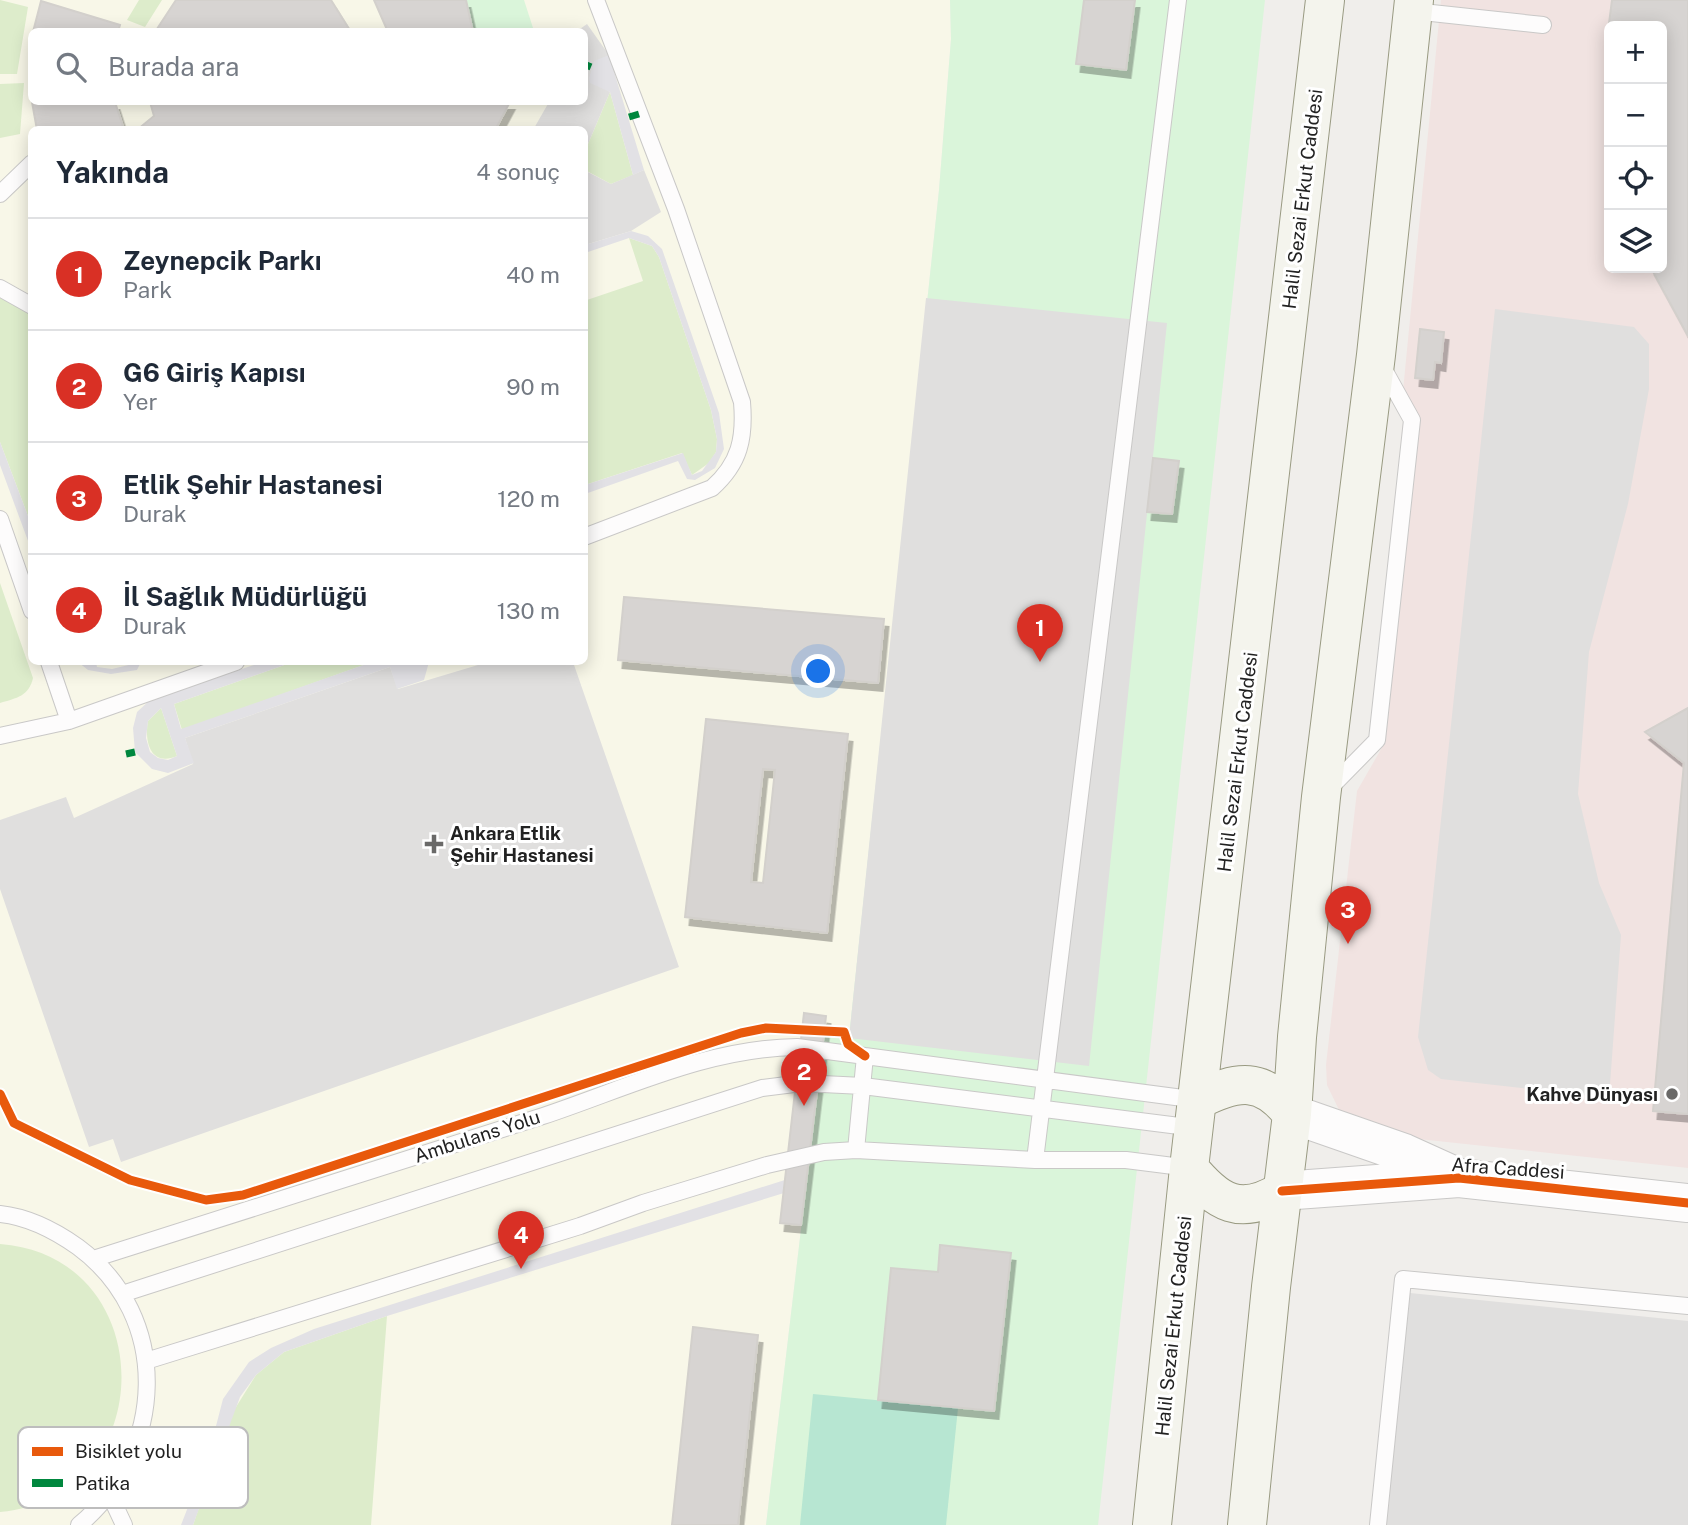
<!DOCTYPE html>
<html lang="tr">
<meta charset="utf-8">
<style>
:root{--surface:#fff;--page:#f2f2f3;--text:#1f2937;--muted:#747a83;--line:#e0e1e3;--accent:#d93025}
body{margin:0;font-family:"Public Sans",sans-serif;background:var(--page);color:var(--text)}
.controls{position:absolute;right:21px;top:21px;display:grid;overflow:hidden;border-radius:10px;box-shadow:0 4px 18px #0003}
.controls button{width:63px;height:63px;display:grid;place-items:center;padding:0;border:0;border-bottom:2px solid var(--line);background:var(--surface);color:var(--text);font:35px sans-serif}
.you{position:absolute;left:819px;top:672px;width:24px;height:24px;margin:-18px;border:5px solid #fff;border-radius:50%;background:#1a73e8;box-shadow:0 0 0 10px #1a73e833}
.badge{display:grid;place-items:center;width:46px;height:46px;border-radius:50%;background:var(--accent);color:#fff;font-size:23px;font-weight:700}
.pin{position:absolute;translate:-50% -58px;filter:drop-shadow(0 2px 4px #0008)}
.pin::after{content:'';position:absolute;top:37px;width:24px;height:21px;background:inherit;clip-path:polygon(0 0,100% 0,50% 100%)}
.list{margin:0;padding:0;list-style:none}
h2{display:flex;justify-content:space-between;align-items:center;height:91px;margin:0;padding:0 28px;font-size:30px}
h2 small{font-size:23px;font-weight:400;color:var(--muted)}
.list li{display:grid;grid-template-columns:46px 1fr auto;gap:21px;align-items:center;box-sizing:border-box;height:112px;padding:0 28px;border-top:2px solid var(--line)}
.list b{display:block;font-size:26px;white-space:nowrap}
.list p{margin:0;font-size:23px;white-space:nowrap;color:var(--muted)}
.list em{font-size:23px;font-style:normal;color:var(--muted)}
.icon{flex:none;width:38px;height:38px;fill:none;stroke:currentColor;stroke-width:2;stroke-linecap:round;stroke-linejoin:round}
.map{position:relative;flex:none;width:1688px;height:1525px;overflow:hidden}
.search{position:absolute;background:var(--surface);box-shadow:0 4px 18px #0003;left:28px;top:28px;width:560px;height:77px;display:flex;align-items:center;gap:18px;box-sizing:border-box;padding:0 24px;border-radius:10px;color:var(--muted);font-size:26px}
.panel{position:absolute;background:var(--surface);box-shadow:0 4px 18px #0003;left:28px;top:126px;width:560px;height:539px;border-radius:10px}
.map>svg:first-child{display:block}
.commercial{fill:#f1e3e1;fill-rule:evenodd}
.education{fill:#f8f7e8;fill-rule:evenodd}
.grass{fill:#ddeccb}
.park{fill:#daf5da}
.pitch{fill:#b7e6d2}
.parking{fill:#e0dfde}
.plaza{fill:#e2e1e5;fill-rule:evenodd}
.building{fill:#d7d4d2;stroke:#d3d0cc;stroke-width:2;fill-rule:evenodd;filter:url(#shadow)}
.lines{fill:none;stroke-linecap:round;stroke-linejoin:round}
.service-casing{stroke:#c9c8c7;stroke-width:18}
.tertiary-casing{stroke:#c9c8c7;stroke-width:40}
.secondary-casing{stroke:#999a82;stroke-width:40}
.service{stroke:#fdfcfc;stroke-width:16}
.tertiary{stroke:#fdfcfc;stroke-width:38}
.secondary{stroke:#f4f4ed;stroke-width:38}
.quiet{stroke:#00873e;stroke-width:7;stroke-dasharray:14 7;stroke-linecap:butt}
.cycleway-casing{stroke:#fff;stroke-width:13}
.cycleway{stroke:#e8590c;stroke-width:9}
.poi-dot{fill:#6a6968;stroke:#fff;stroke-width:2.5}
.labels{text-anchor:middle;dominant-baseline:central;stroke-width:6;stroke-linejoin:round;paint-order:stroke}
.street-label{font-size:19px;fill:#222;stroke:#fff}
.poi-label{font-size:19px;font-weight:bold;fill:#222;stroke:#fff;text-anchor:start}
.key{fill:#fff;stroke:#bdbdbd;stroke-width:2}
.key-label{font-size:19px;fill:#222}
</style>
<div class="map">
<svg width="1688" height="1525" viewBox="0 0 1688 1525">
<defs>
<filter id="shadow"><feDropShadow dx="4.5" dy="8" stdDeviation="0" flood-color="#0004"/></filter>
</defs>
<rect width="100%" height="100%" fill="#f0eeeb"/>
<path class="commercial" d="M 1441,0 L 1688,0 L 1688,1168 L 1400,1137 L 1340,1112 L 1327,1085 L 1326,1065 L 1357,791 L 1384,744 L 1416,410 L 1403,391 ZM 1609,26 L 1662,26 L 1662,268 L 1609,268 Z"/>
<path class="education" d="M 0,0 L 950,0 L 951,39 L 939,190 L 849,1038 L 824,1035 L 766,1525 L 0,1525 ZM 32,32 L 584,32 L 584,102 L 32,102 ZM 32,130 L 584,130 L 584,662 L 32,662 Z"/>
<path class="grass" d="M 0,0 L 28,7 L 17,74 L 0,74 Z
M 139,0 L 162,0 L 145,27 L 127,20 Z
M 24,83 L 20,134 L 0,138 L 0,84 Z
M 610,92 L 633,175 L 611,184 L 585,170 L 585,151 Z
M 629,238 L 652,246 L 659,257 L 711,410 L 717,439 L 716,452 L 709,463 L 692,475 L 682,453 L 585,485 L 584,301 L 643,281 Z
M 0,291 L 27,304 L 31,314 L 31,524 L 0,442 Z
M 0,583 L 33,678 C 29,696 17,698 0,703 Z
M 293,662 L 372,662 L 182,730 L 174,704 Z
M 161,708 L 177,756 C 151,767 144,742 148,721 Z
M 0,1244 C 162,1256 162,1497 0,1512 Z
M 387,1316 L 371,1525 L 193,1525 L 231,1415 L 256,1375 L 284,1352 Z"/>
<path class="park" d="M 466,0 L 524,0 L 534,31 L 473,31 Z
M 950,0 L 1265,0 L 1098,1525 L 766,1525 L 824,1035 L 849,1037 L 939,190 L 951,39 Z"/>
<path class="pitch" d="M 813,1394 L 958,1408 L 946,1525 L 800,1525 Z"/>
<path class="parking" d="M 587,24 L 609,55 L 599,85 L 610,92 L 585,151 L 584,130 L 533,130 L 549,102 L 584,102 L 584,32 L 577,31 Z
M 584,170 L 611,184 L 644,170 L 661,212 L 631,231 L 585,245 Z
M 926,298 L 1167,323 L 1089,1066 L 849,1038 Z
M 1495,309 L 1634,327 L 1649,344 L 1649,389 L 1628,504 L 1589,652 L 1578,794 L 1599,883 L 1621,935 L 1609,1098 L 1441,1079 L 1428,1070 L 1418,1037 Z
M 488,662 L 573,662 L 679,967 L 121,1162 L 113,1139 L 89,1147 L 0,889 L 0,820 L 66,797 L 74,818 L 193,764 L 185,738 L 390,667 L 398,689 Z
M 1410,1293 L 1688,1321 L 1688,1525 L 1386,1525 Z"/>
<path class="plaza" d="M 609,55 L 644,170 L 633,175 L 610,92 L 590,83 L 589,78 L 594,61 Z
M 631,231 L 648,236 L 662,249 L 719,413 L 724,449 L 715,468 L 695,480 L 687,479 L 678,461 L 585,494 L 585,485 L 683,453 L 692,475 L 702,471 L 716,452 L 717,439 L 711,410 L 659,257 L 652,246 L 629,238 L 585,253 L 585,245 Z
M 0,442 L 31,524 L 31,549 L 0,465 Z
M 78,662 L 96,662 L 97,667 L 112,669 L 141,662 L 137,670 L 111,674 L 88,670 Z
M 263,662 L 293,662 L 174,704 L 181,729 L 372,662 L 429,662 L 424,680 L 397,689 L 390,667 L 185,738 L 194,763 L 168,773 L 152,769 L 135,752 L 133,728 L 137,712 L 150,700 ZM 161,708 L 177,756 L 168,760 L 158,758 L 150,752 L 146,738 L 148,721 Z
M 807,1177 L 806,1192 L 784,1193 L 387,1316 L 284,1352 L 256,1375 L 240,1397 L 193,1525 L 181,1525 L 209,1453 L 223,1399 L 249,1362 L 271,1348 L 314,1329 L 788,1179 Z"/>
<path class="building" d="M 176,0 L 331,0 L 351,32 L 155,32 Z
M 374,0 L 466,0 L 473,32 L 388,32 Z
M 1084,0 L 1135,0 L 1126,70 L 1076,64 Z
M 1612,0 L 1688,0 L 1688,336 L 1651,268 L 1662,268 L 1662,26 L 1609,26 L 1609,131 L 1605,107 L 1608,31 Z
M 41,1 L 120,25 L 118,32 L 33,32 Z
M 32,43 L 32,101 L 29,58 Z
M 32,102 L 115,102 L 124,130 L 37,130 Z
M 150,102 L 510,102 L 495,130 L 137,130 L 154,116 Z
M 1420,329 L 1444,332 L 1441,363 L 1435,362 L 1433,380 L 1415,378 Z
M 1153,458 L 1179,461 L 1172,514 L 1147,512 Z
M 624,597 L 884,619 L 878,683 L 618,660 Z
M 1688,708 L 1688,1114 L 1653,1111 L 1684,763 L 1645,732 Z
M 706,719 L 848,734 L 827,933 L 685,917 ZM 763,769 L 775,770 L 763,883 L 751,882 Z
M 804,1013 L 826,1016 L 801,1225 L 780,1223 Z
M 940,1245 L 1011,1253 L 994,1411 L 878,1400 L 891,1268 L 938,1272 Z
M 693,1327 L 758,1335 L 738,1525 L 672,1525 Z"/>
<g class="lines">
<defs>
<path id="service" d="M 1413,11 L 1543,25
M 0,194 L 32,163
M 0,288 L 32,306
M 0,519 L 32,611
M 584,537 L 712,488 C 740,463 745,438 742,402 L 676,209 L 596,0
M 49,662 L 69,721
M 0,736 L 69,721 L 236,662
M 1328,790 L 1377,740 L 1412,420 L 1382,366
M 856,1150 L 865,1056
M 1035,1160 L 1178,0
M 0,1214 C 29,1217 54,1230 78,1247 C 173,1317 166,1452 79,1525
M 93,1259 C 243,1211 393,1164 543,1116 C 627,1088 708,1048 797,1047 L 1198,1100
M 122,1294 L 762,1088 L 802,1083 L 863,1086 L 1195,1128
M 146,1361 L 580,1226 L 643,1203 L 767,1165 L 824,1152 L 856,1150 L 1035,1160 L 1126,1160 L 1189,1168
M 110,1495 L 124,1525
M 1378,1525 L 1403,1279 L 1688,1306"/>
<path id="tertiary" d="M 1292,1114 L 1404,1153 L 1457,1177
M 1282,1191 L 1459,1178 L 1688,1203"/>
<path id="secondary" d="M 1198,1100 C 1237,1080 1263,1076 1292,1114
M 1189,1168 C 1218,1203 1240,1217 1282,1191
M 1152,1525 L 1189,1168 L 1325,0
M 1247,1525 L 1271,1287 L 1292,1114 L 1297,1037 L 1321,797 L 1376,355 L 1414,0"/>
</defs>
<use href="#service" class="service-casing"/>
<use href="#tertiary" class="tertiary-casing"/>
<use href="#secondary" class="secondary-casing"/>
<use href="#service" class="service"/>
<use href="#tertiary" class="tertiary"/>
<use href="#secondary" class="secondary"/>
<path class="quiet" d="M 584,64 L 591,67
M 629,117 L 639,114
M 126,754 L 135,752"/>
<defs>
<path id="cycleway" d="M 0,1094 L 14,1123 L 130,1180 L 206,1200 L 243,1195 L 741,1033 L 766,1028 L 844,1032 L 848,1044 L 865,1056
M 1282,1191 L 1459,1178 L 1688,1203"/>
</defs>
<use href="#cycleway" class="cycleway-casing"/>
<use href="#cycleway" class="cycleway"/>
</g>
<g class="poi-dot">
<path d="M430.5 833.5h7v7h7v7h-7v7h-7v-7h-7v-7h7z"/>
<circle cx="1672" cy="1094" r="7"/>
</g>
<g class="labels">
<g class="street-label">
<text transform="translate(1302 199) rotate(-83)">Halil Sezai Erkut Caddesi</text>
<text transform="translate(1237 762) rotate(-83)">Halil Sezai Erkut Caddesi</text>
<text transform="translate(477 1136) rotate(-18)">Ambulans Yolu</text>
<text transform="translate(1508 1168) rotate(4)">Afra Caddesi</text>
<text transform="translate(1173 1326) rotate(-84)">Halil Sezai Erkut Caddesi</text>
</g>
<g class="poi-label">
<text x="450" y="833">Ankara Etlik<tspan x="450" dy="22">Şehir Hastanesi</tspan></text>
<text x="1658" y="1094" text-anchor="end">Kahve Dünyası</text>
</g>
</g>
<rect x="18" y="1427" width="230" height="81" rx="10" class="key"/>
<rect x="32" y="1447" width="31" height="9" fill="#e8590c"/>
<rect x="32" y="1479" width="31" height="8" fill="#00873e"/>
<g class="key-label">
<text x="75" y="1458">Bisiklet yolu</text>
<text x="75" y="1490">Patika</text>
</g>
</svg>
<div class="controls">
<button>+</button>
<button>−</button>
<button><svg class="icon" aria-label="locate" viewBox="0 0 24 24"><circle cx="12" cy="12" r="6"/><path d="M12 2v4M12 18v4M2 12h4M18 12h4"/></svg></button>
<button><svg class="icon" aria-label="layers" viewBox="0 0 24 24"><path d="M12 4l9 5-9 5-9-5zM3 14l9 5 9-5"/></svg></button>
</div>
<div class="you"></div>
<div class="pin badge" style="left:1040px;top:662px">1</div>
<div class="pin badge" style="left:804px;top:1106px">2</div>
<div class="pin badge" style="left:1348px;top:944px">3</div>
<div class="pin badge" style="left:521px;top:1269px">4</div>
<div class="search"><svg class="icon" aria-label="search" viewBox="0 0 24 24"><circle cx="10" cy="10" r="6"/><path d="M15 15l6 6"/></svg>Burada ara</div>
<section class="panel">
<h2>Yakında<small>4 sonuç</small></h2>
<ul class="list">
<li><span class="badge">1</span><div><b>Zeynepcik Parkı</b><p>Park</p></div><em>40 m</em></li>
<li><span class="badge">2</span><div><b>G6 Giriş Kapısı</b><p>Yer</p></div><em>90 m</em></li>
<li><span class="badge">3</span><div><b>Etlik Şehir Hastanesi</b><p>Durak</p></div><em>120 m</em></li>
<li><span class="badge">4</span><div><b>İl Sağlık Müdürlüğü</b><p>Durak</p></div><em>130 m</em></li>
</ul>
</section>
</div>
